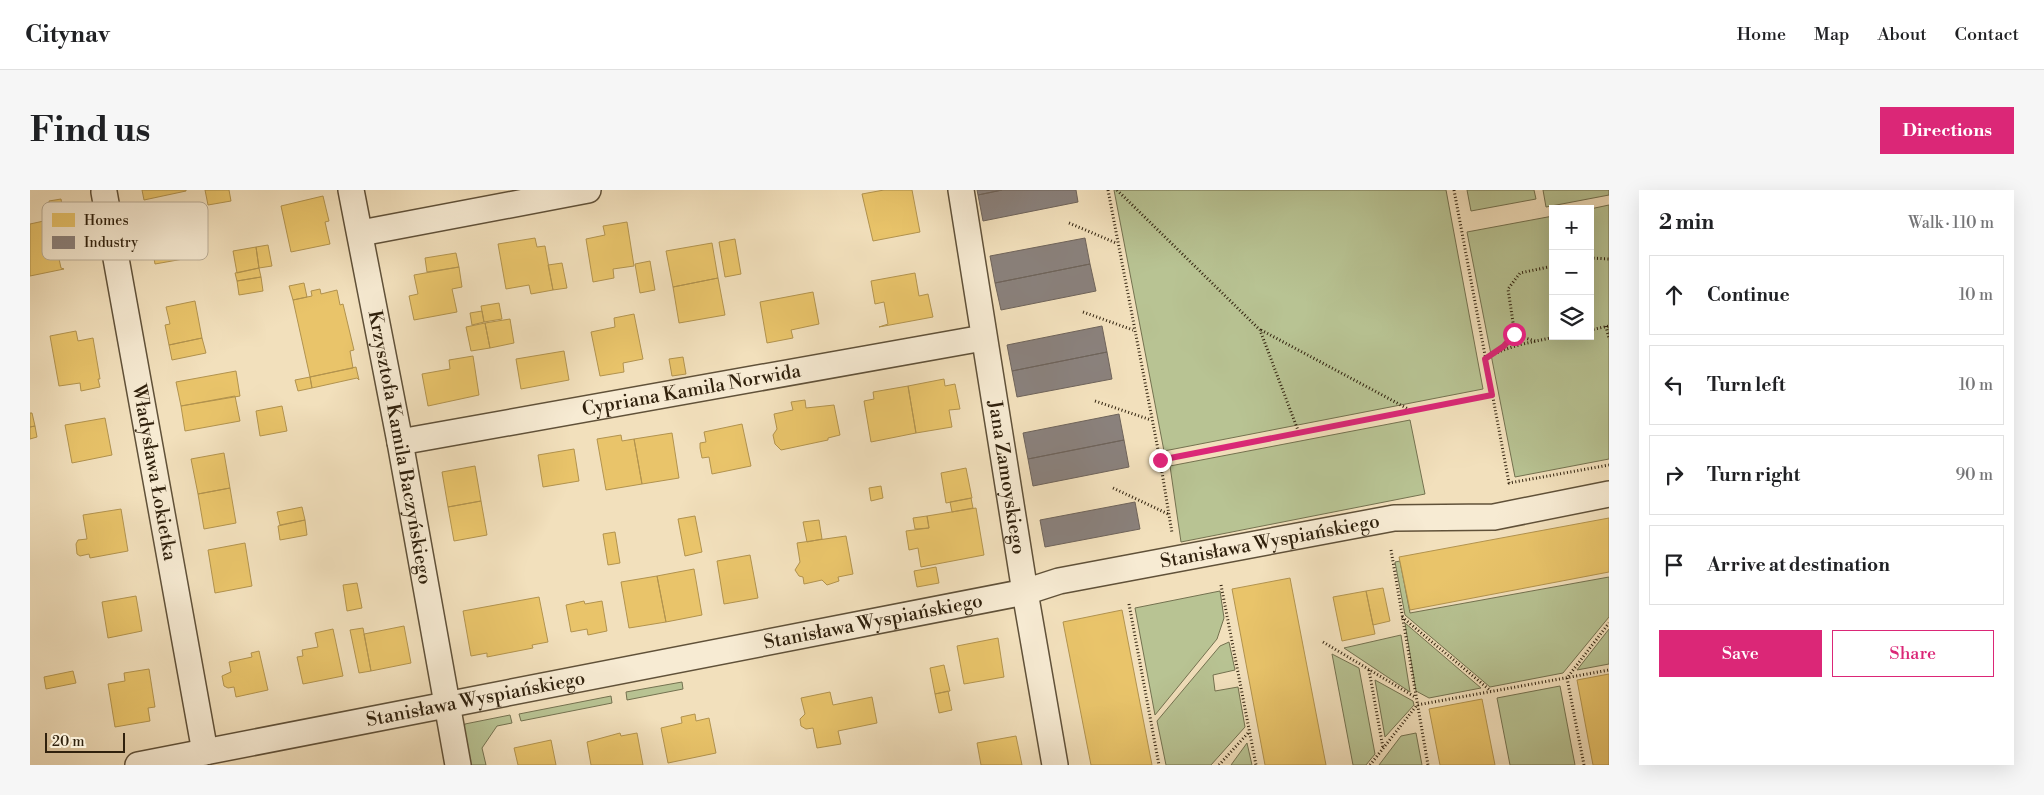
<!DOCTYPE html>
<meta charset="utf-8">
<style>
:root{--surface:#fff;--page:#f6f6f6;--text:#202124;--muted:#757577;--line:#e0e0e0;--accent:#db2777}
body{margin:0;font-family:"Libre Bodoni",serif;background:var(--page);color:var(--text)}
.controls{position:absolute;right:15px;top:15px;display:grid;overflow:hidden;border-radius:0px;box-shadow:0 5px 20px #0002}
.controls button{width:45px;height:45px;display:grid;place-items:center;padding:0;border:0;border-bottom:1px solid var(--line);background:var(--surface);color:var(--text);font:25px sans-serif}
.scale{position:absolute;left:15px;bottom:12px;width:80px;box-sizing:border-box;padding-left:5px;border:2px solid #30210d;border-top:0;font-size:14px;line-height:18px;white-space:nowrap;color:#30210d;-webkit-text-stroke:4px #f7ebd3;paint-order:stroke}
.stop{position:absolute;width:15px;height:15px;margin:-11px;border:4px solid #db2777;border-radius:50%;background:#fff}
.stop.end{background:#db2777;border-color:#fff;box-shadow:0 1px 5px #0008}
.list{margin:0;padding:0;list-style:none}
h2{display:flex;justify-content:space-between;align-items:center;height:65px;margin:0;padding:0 20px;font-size:21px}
h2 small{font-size:16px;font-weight:400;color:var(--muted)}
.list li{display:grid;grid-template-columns:32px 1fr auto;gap:15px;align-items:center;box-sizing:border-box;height:80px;margin:0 10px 10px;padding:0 10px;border:1px solid var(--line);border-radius:0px}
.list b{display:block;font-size:19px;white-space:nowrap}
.list em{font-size:16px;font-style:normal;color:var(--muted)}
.actions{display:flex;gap:10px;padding:15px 20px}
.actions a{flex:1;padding:11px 0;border:1px solid var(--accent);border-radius:0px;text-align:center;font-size:18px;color:var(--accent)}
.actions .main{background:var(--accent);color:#fff}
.icon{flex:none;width:28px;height:28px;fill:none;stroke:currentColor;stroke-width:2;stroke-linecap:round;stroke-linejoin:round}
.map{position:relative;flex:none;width:1579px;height:575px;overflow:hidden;border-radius:0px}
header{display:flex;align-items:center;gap:30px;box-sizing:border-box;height:70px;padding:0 25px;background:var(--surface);border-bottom:1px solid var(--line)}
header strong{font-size:24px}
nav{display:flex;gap:28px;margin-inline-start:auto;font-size:18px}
.intro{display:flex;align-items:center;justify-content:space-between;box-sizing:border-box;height:120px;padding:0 30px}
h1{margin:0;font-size:35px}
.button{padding:12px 22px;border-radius:0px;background:var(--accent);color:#fff;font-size:18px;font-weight:700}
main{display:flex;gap:30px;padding:0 30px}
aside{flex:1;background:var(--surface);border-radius:0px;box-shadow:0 5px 20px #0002}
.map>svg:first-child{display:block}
.green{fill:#b8c393;stroke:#747250}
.homes{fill:#e9c46a;stroke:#b2934e}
.industry{fill:#8a817c;stroke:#6f645b}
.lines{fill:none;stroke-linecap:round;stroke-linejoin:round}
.minor-casing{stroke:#605139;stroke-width:28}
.path{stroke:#30210d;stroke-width:3;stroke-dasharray:1 2.5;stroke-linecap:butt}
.minor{stroke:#f7ebd3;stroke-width:25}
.route{stroke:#db2777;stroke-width:6}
.labels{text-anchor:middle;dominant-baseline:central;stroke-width:5;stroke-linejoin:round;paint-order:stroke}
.street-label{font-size:19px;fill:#30210d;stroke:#f7ebd3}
.key{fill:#f7ebd3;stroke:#bbae98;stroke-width:1}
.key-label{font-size:14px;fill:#30210d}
</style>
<header>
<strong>Citynav</strong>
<nav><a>Home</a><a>Map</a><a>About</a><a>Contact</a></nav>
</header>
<div class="intro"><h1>Find us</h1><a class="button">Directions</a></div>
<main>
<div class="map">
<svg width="1579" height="575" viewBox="0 0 1579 575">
<rect width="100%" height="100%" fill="#f2e0bc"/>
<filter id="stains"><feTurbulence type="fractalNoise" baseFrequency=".004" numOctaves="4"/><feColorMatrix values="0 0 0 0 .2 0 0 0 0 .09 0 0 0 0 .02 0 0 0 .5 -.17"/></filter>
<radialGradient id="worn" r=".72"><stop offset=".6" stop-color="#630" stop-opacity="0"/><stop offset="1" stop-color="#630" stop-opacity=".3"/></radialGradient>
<path class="green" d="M 1084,0 L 1416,0 L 1453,199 L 1134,261 Z
M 1437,0 L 1504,0 L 1506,9 L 1441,21 Z
M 1513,0 L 1579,0 L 1579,5 L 1516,17 Z
M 1579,15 L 1579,269 L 1485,287 L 1437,42 L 1523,26 L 1523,146 L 1560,146 L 1560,19 Z
M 1380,230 L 1395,304 L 1151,352 L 1140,276 Z
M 1370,371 L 1380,423 L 1579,387 L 1579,427 L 1533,483 L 1460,497 L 1375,425 L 1365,372 Z
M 1190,401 L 1194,428 L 1187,449 L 1125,525 L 1105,418 Z
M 1375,433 L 1451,498 L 1399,508 L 1386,501 Z
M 1579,439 L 1579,474 L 1547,480 Z
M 1371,445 L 1380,502 L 1314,458 Z
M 1199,452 L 1205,480 L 1183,485 L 1185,501 L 1208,497 L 1215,537 L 1181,575 L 1136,575 L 1127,531 L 1190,456 Z
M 1302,464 L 1329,478 L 1345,564 L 1336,575 L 1323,575 Z
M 1345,490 L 1383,511 L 1384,515 L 1355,547 Z
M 652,492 L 653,499 L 597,510 L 596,502 Z
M 1530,496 L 1545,575 L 1480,575 L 1467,508 Z
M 581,506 L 582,513 L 491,531 L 489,524 Z
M 480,525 L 482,533 L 467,536 L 452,558 L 456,575 L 438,575 L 432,545 L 435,534 Z
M 1386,543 L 1392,575 L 1349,575 L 1371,546 Z
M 1217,553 L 1222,575 L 1201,575 Z"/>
<path class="homes" d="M 112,0 L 156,0 L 156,1 L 114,10 Z
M 175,0 L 199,0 L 201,11 L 178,15 Z
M 854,0 L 882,0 L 890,42 L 843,51 L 832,4 Z
M 293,6 L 299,31 L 295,32 L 300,54 L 261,62 L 251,16 Z
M 31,9 L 33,21 L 21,23 L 19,11 Z
M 23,29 L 24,30 L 17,32 L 21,51 L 25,50 L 31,78 L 34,79 L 0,86 L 0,34 Z
M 597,32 L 604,76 L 583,79 L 584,88 L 563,92 L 556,49 L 575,45 L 573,36 Z
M 159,34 L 160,43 L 155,44 L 159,68 L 125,74 L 119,41 Z
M 505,48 L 507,57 L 515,56 L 523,100 L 501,104 L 499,95 L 476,99 L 468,54 Z
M 705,49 L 711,84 L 695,87 L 689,52 Z
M 682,53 L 688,88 L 643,97 L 636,61 Z
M 238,55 L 242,76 L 229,78 L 226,57 Z
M 226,57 L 229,78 L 207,83 L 203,61 Z
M 426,63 L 429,77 L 397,82 L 395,68 Z
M 620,71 L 625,100 L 610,103 L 605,74 Z
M 532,73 L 537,98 L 523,100 L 518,75 Z
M 429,77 L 432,97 L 422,99 L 427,122 L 384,130 L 379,106 L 388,104 L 384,85 Z
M 229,78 L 231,87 L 207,91 L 205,83 Z
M 885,83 L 889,106 L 898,104 L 903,127 L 849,137 L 858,134 L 854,112 L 845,114 L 841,91 Z
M 231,87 L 233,101 L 209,105 L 207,91 Z
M 688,88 L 695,125 L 649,133 L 643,97 Z
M 274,93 L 277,107 L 263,110 L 259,96 Z
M 290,99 L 291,104 L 307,100 L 310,115 L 313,114 L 324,160 L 320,161 L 323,178 L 280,187 L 263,110 L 282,106 L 281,101 Z
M 783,102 L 789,134 L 761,140 L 763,148 L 737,153 L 730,112 Z
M 165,111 L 172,148 L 139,155 L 135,135 L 140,134 L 136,117 Z
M 469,113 L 472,129 L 454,132 L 451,116 Z
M 452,121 L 454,132 L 442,135 L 440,123 Z
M 604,124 L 613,169 L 593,173 L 594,182 L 570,186 L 561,142 L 585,137 L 584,128 Z
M 480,129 L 484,153 L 460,158 L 455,133 Z
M 455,133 L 460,158 L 441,161 L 436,137 Z
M 46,141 L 48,151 L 63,148 L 70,189 L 68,189 L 70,197 L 51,201 L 50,193 L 29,196 L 20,146 Z
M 172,148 L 176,163 L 142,170 L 139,155 Z
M 534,161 L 539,190 L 491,199 L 486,169 Z
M 443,166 L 449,205 L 398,216 L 392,184 L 420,179 L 419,170 Z
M 653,167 L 656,184 L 642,186 L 639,169 Z
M 326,177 L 329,190 L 327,188 L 282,198 L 280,187 Z
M 206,181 L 210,206 L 151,216 L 146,192 Z
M 280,187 L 282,198 L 268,201 L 265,190 Z
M 914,189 L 915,196 L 925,194 L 930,219 L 919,220 L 922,237 L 886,243 L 878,196 Z
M 878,196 L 886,243 L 841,252 L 834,211 L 844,209 L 843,202 Z
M 205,206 L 210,231 L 155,241 L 151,216 Z
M 775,210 L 776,218 L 804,215 L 810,245 L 798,248 L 798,250 L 751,260 L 745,254 L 743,245 L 747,239 L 744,224 L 763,220 L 761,212 Z
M 252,216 L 257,241 L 230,246 L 226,221 Z
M 0,223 L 2,223 L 5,236 L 0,237 Z
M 75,228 L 82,265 L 42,273 L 35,235 Z
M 712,234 L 721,276 L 682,284 L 679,267 L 672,268 L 670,258 L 670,253 L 676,252 L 674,242 Z
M 5,236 L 7,247 L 0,249 L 0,237 Z
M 642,243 L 649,288 L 612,294 L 604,249 Z
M 591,245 L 592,251 L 604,249 L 612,294 L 576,300 L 567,249 Z
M 544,259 L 549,291 L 513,297 L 508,265 Z
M 194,263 L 200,298 L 168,304 L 161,269 Z
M 445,276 L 451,311 L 418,317 L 412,282 Z
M 936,278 L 942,308 L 916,313 L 911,283 Z
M 851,296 L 853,308 L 841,311 L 839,298 Z
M 200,298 L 206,333 L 174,339 L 168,304 Z
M 941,308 L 943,318 L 922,322 L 920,312 Z
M 451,311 L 457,345 L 424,351 L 418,317 Z
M 272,317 L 275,330 L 250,335 L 247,322 Z
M 946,318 L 954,365 L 891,377 L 888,358 L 879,360 L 876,341 L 899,338 L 897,326 Z
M 91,319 L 98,361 L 60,368 L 59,364 L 50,366 L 47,364 L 46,354 L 48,350 L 57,349 L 53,325 Z
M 665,326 L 672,362 L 655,366 L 648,329 Z
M 897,326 L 899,338 L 885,339 L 883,328 Z
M 1579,328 L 1579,382 L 1380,420 L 1369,367 Z
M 275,330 L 277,345 L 250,350 L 248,336 Z
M 789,330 L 792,349 L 777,352 L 773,332 Z
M 585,342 L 590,373 L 578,375 L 573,344 Z
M 816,346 L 823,384 L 808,387 L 809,391 L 797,395 L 792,390 L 774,394 L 773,387 L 769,386 L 765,380 L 770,372 L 767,353 Z
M 215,353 L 222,396 L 185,403 L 178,360 Z
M 720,365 L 728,408 L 694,414 L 687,371 Z
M 906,377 L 909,393 L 887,397 L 884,381 Z
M 664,379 L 672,425 L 636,432 L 627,386 Z
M 627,386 L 636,432 L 599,438 L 591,392 Z
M 1260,388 L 1296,575 L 1235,575 L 1202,399 Z
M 327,393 L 332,418 L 317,421 L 313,395 Z
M 1353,398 L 1360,431 L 1343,435 L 1336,401 Z
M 1336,401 L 1345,444 L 1312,451 L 1303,407 Z
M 106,406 L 112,441 L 78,448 L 72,412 Z
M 509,407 L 518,452 L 502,455 L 503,458 L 457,467 L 457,463 L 441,466 L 433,421 Z
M 554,411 L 555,414 L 572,411 L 577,441 L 558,445 L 557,439 L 541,442 L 536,415 Z
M 1092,420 L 1122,575 L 1061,575 L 1033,432 Z
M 374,436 L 381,473 L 341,481 L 334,444 Z
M 333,438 L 341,481 L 329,483 L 320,440 Z
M 303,439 L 313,486 L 273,494 L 267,467 L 273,466 L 272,460 L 288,457 L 285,443 Z
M 968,448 L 974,487 L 934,494 L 927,456 Z
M 229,461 L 238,500 L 206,507 L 204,497 L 198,498 L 194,496 L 192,486 L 201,482 L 199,472 L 222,467 L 221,463 Z
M 914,475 L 920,501 L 905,504 L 900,478 Z
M 119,479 L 125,517 L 118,518 L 120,531 L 85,537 L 78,494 L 95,491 L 94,483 Z
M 43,481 L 46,493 L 16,499 L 14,487 Z
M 1579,484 L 1579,575 L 1563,575 L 1547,490 Z
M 918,501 L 922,520 L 909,523 L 905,504 Z
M 800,502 L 803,515 L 842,507 L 847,533 L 808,541 L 811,554 L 787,558 L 783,538 L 776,539 L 771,536 L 770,529 L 775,524 L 771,508 Z
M 1452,509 L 1465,575 L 1410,575 L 1399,519 Z
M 665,524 L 666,531 L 679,528 L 686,563 L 638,573 L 631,538 L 652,533 L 651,527 Z
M 590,543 L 591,546 L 607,543 L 613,575 L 561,575 L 557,552 Z
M 986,546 L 992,575 L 951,575 L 947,553 Z
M 521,550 L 526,575 L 488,575 L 484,558 Z"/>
<path class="industry" d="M 947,0 L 972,0 L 948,5 Z
M 972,0 L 1046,0 L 1048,12 L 953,31 L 948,5 Z
M 1055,48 L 1060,74 L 965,93 L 960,66 Z
M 1060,74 L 1066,101 L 971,120 L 965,93 Z
M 1072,136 L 1077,162 L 982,181 L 977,155 Z
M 1077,162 L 1082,189 L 987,207 L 982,181 Z
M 1089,224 L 1094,250 L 998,269 L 993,243 Z
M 1094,250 L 1099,277 L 1003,296 L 998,269 Z
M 1105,312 L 1110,339 L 1015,357 L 1010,330 Z"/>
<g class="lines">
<defs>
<g id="minor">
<path id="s1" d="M 321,0 L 370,252 L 428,575"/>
<path id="s2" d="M 931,0 L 995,402 L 1025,575"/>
<path id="s3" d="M 74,2 L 175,562"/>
<path d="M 331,43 L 558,0"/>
<path id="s4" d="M 370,252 L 953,148"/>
<path id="s5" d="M 108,575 L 995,402 L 1029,391 L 1364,328 L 1464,327 L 1579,304"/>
</g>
</defs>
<use href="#minor" class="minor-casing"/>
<path class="path" d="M 1078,0 L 1130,270 L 1142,343
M 1087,0 L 1230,140 L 1269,243
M 1424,0 L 1479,293 L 1579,275
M 1039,33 L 1086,53
M 1560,68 L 1579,69
M 1053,122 L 1103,140
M 1576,136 L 1579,149
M 1231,140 L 1382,221
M 1560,140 L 1579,136
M 1505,151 L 1492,147 L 1484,139 L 1478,99 L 1490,83 L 1523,76
M 1471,159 L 1479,152 L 1484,140
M 1455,169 C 1478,155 1504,152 1529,146
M 1065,211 L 1121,230
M 1130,270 L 1462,205
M 1083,298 L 1138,324
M 1361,360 L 1398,575
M 1191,395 L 1226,575
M 1099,414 L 1129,575
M 1372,427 L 1461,501
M 1293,452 L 1385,507
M 1339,480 L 1353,558
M 1189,575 L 1219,542
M 1340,575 L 1387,515 L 1579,480
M 1554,575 L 1537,488 L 1579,433"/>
<use href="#minor" class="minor"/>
</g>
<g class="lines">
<path class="route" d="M 1130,270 L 1462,205 L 1455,169 L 1474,156 L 1484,144"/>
</g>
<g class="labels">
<g class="street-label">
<text stroke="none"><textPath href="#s4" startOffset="296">Cypriana Kamila Norwida</textPath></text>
<text stroke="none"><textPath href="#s1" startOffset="262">Krzysztofa Kamila Baczyńskiego</textPath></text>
<text stroke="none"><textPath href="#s3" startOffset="285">Władysława Łokietka</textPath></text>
<text stroke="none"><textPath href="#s2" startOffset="291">Jana Zamoyskiego</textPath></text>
<text stroke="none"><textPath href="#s5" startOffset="1154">Stanisława Wyspiańskiego</textPath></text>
<text stroke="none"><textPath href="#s5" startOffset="749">Stanisława Wyspiańskiego</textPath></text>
<text stroke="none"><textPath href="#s5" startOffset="344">Stanisława Wyspiańskiego</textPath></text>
</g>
</g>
<rect x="12" y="12" width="166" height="58" rx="8" class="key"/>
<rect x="22" y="23" width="23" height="14" fill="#e9c46a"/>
<rect x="22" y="46" width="23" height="13" fill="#8a817c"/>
<g class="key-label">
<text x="54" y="35">Homes</text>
<text x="54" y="57">Industry</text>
</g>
<rect width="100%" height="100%" filter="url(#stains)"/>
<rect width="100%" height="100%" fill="url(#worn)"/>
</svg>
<div class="controls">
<button>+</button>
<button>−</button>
<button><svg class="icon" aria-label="layers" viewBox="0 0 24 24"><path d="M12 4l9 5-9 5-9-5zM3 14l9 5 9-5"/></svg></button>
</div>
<div class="scale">20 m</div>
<div class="stop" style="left:1484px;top:144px"></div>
<div class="stop end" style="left:1130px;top:270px"></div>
</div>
<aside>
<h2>2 min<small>Walk · 110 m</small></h2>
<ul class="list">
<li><svg class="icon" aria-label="ahead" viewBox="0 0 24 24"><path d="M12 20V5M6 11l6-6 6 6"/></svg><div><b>Continue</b></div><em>10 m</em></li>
<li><svg class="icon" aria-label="left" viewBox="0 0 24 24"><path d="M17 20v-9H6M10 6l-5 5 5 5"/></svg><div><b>Turn left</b></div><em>10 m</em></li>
<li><svg class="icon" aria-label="right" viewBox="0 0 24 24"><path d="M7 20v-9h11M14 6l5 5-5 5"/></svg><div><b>Turn right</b></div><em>90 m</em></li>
<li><svg class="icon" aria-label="arrive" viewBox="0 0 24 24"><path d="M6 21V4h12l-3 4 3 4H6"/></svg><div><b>Arrive at destination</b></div></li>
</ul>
<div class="actions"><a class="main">Save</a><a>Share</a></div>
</aside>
</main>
